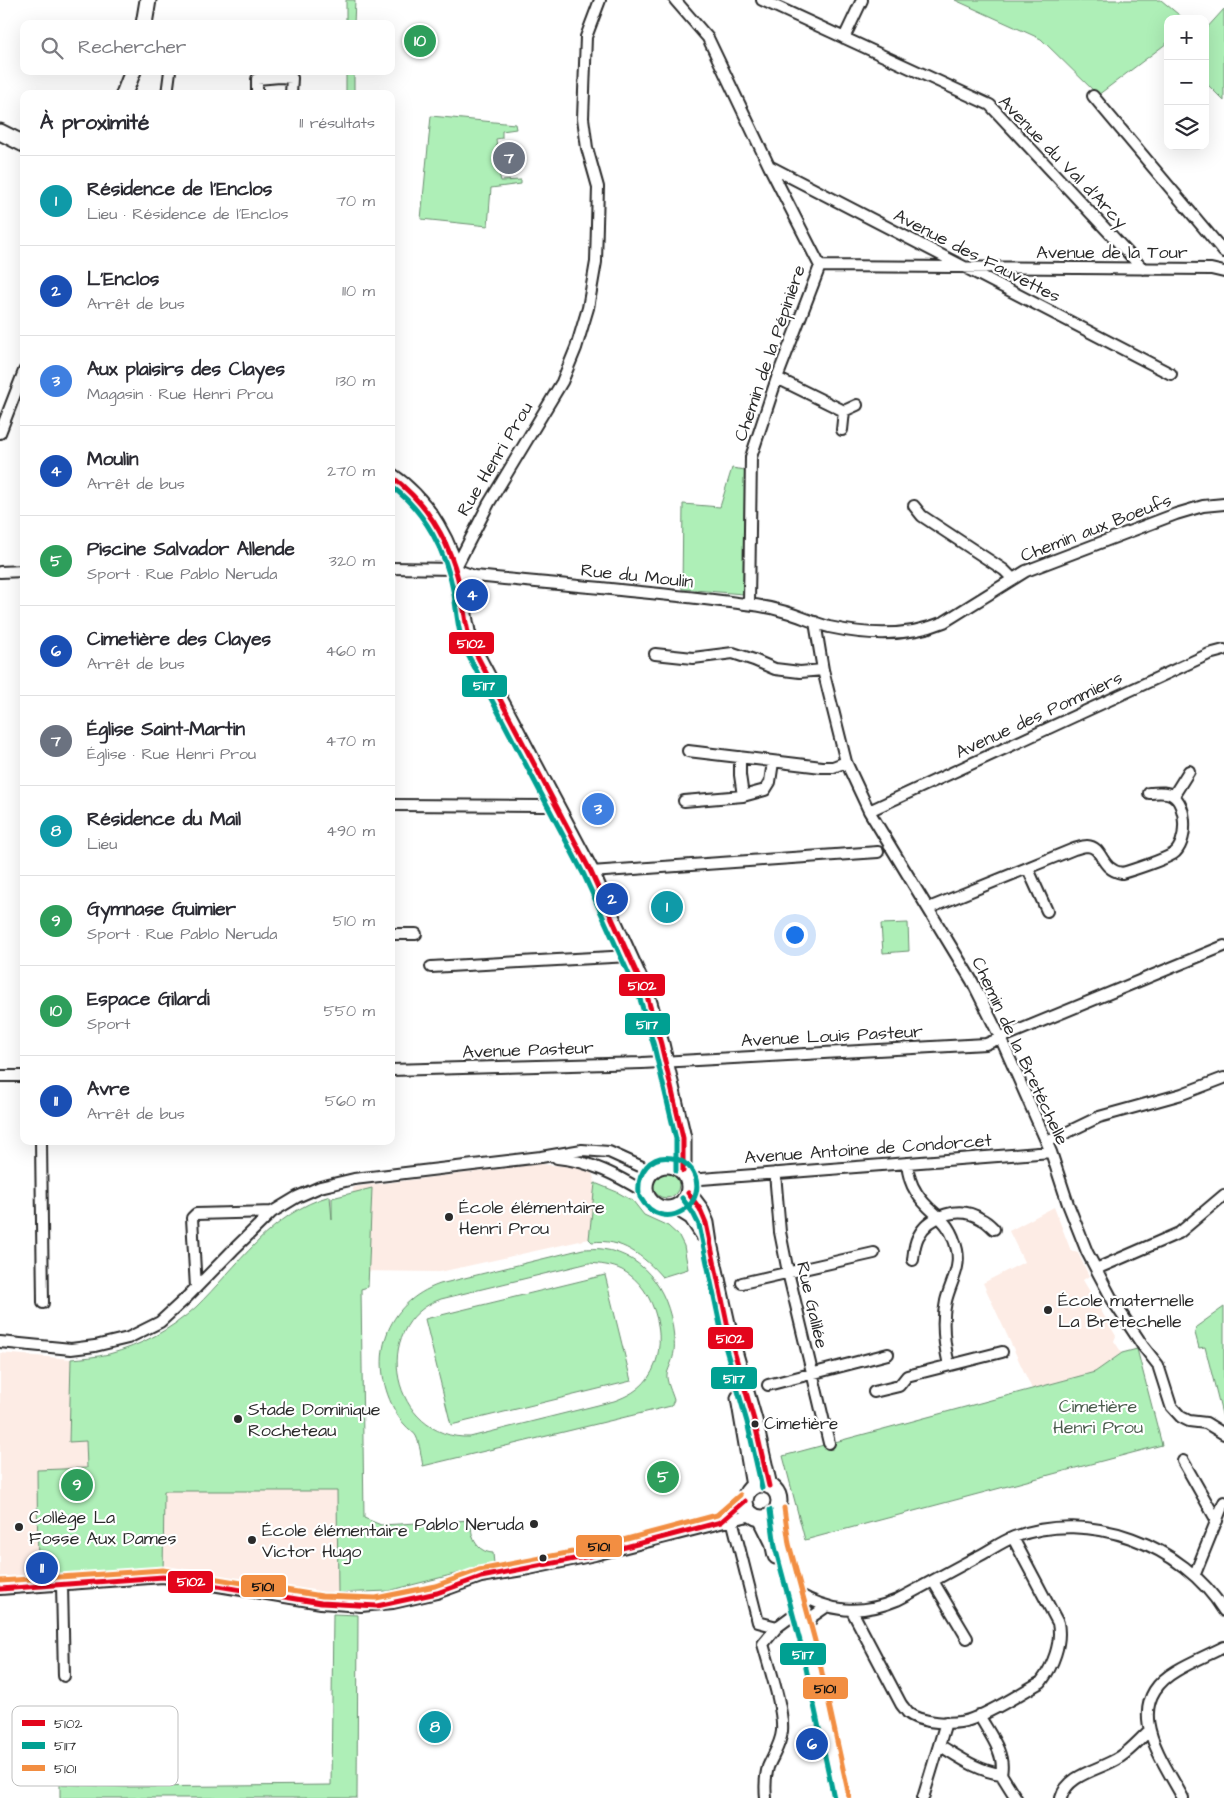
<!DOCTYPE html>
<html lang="fr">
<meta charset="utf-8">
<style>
:root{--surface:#fff;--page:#f7f7f7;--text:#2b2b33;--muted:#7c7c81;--line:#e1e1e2;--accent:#2b2b2b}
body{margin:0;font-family:"Architects Daughter",sans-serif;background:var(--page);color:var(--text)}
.controls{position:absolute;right:15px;top:15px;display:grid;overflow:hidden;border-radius:10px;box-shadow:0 5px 20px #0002}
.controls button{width:45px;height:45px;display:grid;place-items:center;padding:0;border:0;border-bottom:1px solid var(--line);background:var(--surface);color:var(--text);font:25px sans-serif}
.you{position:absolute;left:794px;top:934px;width:18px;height:18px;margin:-12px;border:4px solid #fff;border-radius:50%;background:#1a73e8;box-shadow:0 0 0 8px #1a73e833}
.badge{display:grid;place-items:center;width:32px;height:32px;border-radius:50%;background:var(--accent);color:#fff;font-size:16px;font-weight:700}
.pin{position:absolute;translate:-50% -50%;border:2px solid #fff;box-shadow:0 1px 5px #0006}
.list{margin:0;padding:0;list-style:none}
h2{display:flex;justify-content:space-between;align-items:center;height:65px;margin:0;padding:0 20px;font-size:21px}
h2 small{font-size:16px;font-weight:400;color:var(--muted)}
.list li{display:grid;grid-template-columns:32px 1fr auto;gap:15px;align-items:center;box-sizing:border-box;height:90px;padding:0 20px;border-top:1px solid var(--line)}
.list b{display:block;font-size:19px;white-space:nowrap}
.list p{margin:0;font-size:16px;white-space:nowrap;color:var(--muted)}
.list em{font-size:16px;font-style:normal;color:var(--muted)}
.icon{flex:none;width:28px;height:28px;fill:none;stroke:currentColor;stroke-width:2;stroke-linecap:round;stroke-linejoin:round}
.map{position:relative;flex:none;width:1224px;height:1798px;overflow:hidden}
.search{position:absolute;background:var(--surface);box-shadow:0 5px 20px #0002;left:20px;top:20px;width:375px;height:55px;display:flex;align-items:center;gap:12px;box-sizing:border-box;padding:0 18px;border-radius:10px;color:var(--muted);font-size:19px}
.panel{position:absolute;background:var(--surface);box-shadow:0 5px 20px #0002;left:20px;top:90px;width:375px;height:1055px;border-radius:10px}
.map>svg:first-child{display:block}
.built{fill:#fdece5}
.green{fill:#aeefb7;stroke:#6c8d71;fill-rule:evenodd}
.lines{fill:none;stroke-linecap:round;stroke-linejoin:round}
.street-casing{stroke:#2b2b2b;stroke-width:14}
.secondary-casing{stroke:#2b2b2b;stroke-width:19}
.street{stroke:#fff;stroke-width:10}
.secondary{stroke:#fff;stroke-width:15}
.bus-1-casing{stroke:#fff;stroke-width:9}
.bus-2-casing{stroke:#fff;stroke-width:9}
.bus-3-casing{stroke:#fff;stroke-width:9}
.bus-1{stroke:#e3051b;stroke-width:5}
.bus-2{stroke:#00a092;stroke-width:5}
.bus-3{stroke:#f28e42;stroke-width:5}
.poi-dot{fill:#2b2b2b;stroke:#fff;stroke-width:2}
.labels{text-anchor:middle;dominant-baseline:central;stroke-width:4.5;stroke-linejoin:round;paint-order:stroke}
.bus-label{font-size:17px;fill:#2b2b2b;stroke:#fff;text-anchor:start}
.street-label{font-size:18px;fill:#2b2b2b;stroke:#fff}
.poi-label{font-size:18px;fill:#2b2b2b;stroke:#fff;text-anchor:start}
.park-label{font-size:18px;fill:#4c5c4e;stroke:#fff}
.key{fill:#fff;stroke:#bfbfbf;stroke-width:1}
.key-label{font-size:14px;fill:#2b2b2b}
.line-badge{stroke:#fff;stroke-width:2}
.badge-label{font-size:14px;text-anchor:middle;font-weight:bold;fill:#fff}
.pale-badge-label{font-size:14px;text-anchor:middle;font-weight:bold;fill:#111}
</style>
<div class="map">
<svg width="1224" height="1798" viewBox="0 0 1224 1798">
<rect width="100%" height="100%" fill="#fff"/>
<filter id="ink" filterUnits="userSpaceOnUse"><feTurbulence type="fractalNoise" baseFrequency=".02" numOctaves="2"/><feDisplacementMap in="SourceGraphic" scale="10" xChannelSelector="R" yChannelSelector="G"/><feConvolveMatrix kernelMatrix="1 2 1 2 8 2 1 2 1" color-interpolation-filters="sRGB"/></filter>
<g filter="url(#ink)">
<path class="built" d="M 540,1164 L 572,1167 L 590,1172 L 593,1175 L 595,1183 L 589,1239 L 440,1272 L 354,1271 L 353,1187 Z
M 1054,1207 L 1071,1251 L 1078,1253 L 1089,1276 L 1083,1280 L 1116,1336 L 1114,1341 L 1122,1353 L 1095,1372 L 1032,1389 L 983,1283 L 1024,1262 L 1009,1231 Z
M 0,1353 L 71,1359 L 69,1441 L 86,1441 L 87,1469 L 37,1470 L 38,1585 L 0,1589 Z
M 164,1491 L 341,1491 L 342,1605 L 163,1577 Z"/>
<path class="green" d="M 346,0 L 355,0 L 354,24 L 346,24 Z
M 955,0 L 1161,0 L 1184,19 L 1168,19 L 1168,43 L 1167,43 L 1098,95 L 1041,39 Z
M 1224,9 L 1224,101 L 1205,82 L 1205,30 Z
M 346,71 L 354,71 L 354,94 L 346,94 Z
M 431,116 L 515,124 L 516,129 L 502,131 L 502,138 L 496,139 L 497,148 L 499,148 L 501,169 L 498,169 L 501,181 L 521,180 L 521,184 L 491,188 L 488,226 L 421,219 Z
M 732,468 L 745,470 L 743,594 L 682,589 L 683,504 L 720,507 Z
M 908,923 L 909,951 L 883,953 L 881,924 Z
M653 1185a13 13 0 1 1 26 0a13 13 0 1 1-26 0Z
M 595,1183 L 617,1192 L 633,1201 L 644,1215 L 668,1226 L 679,1236 L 684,1246 L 688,1269 L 662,1277 C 644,1256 621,1238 592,1242 L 589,1239 Z
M 372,1188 L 368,1287 L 361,1289 L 364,1518 L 381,1525 L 472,1520 C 469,1535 476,1552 493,1553 L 494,1564 L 388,1591 L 338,1593 L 337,1491 L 164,1491 L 163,1577 L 38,1585 L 37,1470 L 87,1468 L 86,1441 L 69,1442 L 71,1359 C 83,1358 96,1357 109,1354 C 140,1346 172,1329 196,1307 C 237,1267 272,1212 330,1196 L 332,1220 L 332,1198 Z
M 583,1249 C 589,1249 596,1248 602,1249 C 648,1255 672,1297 674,1340 C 675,1347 674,1356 671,1363 C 670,1366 668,1370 667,1374 C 666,1381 672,1393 674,1400 L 671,1406 L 423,1466 C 421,1457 420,1444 416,1436 C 414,1432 408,1429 405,1425 C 401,1421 397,1415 394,1409 C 368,1359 385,1303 440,1284 ZM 589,1263 C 600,1264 612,1265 622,1270 C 657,1288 671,1346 648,1378 C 639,1390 628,1396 614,1401 L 470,1437 C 392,1440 368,1325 441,1299 Z
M 605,1275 L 631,1381 L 451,1425 L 425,1319 Z
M 1224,1307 L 1224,1422 L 1205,1347 L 1199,1348 L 1195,1333 L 1196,1327 Z
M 1137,1349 L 1162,1445 L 805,1540 L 783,1456 L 1095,1372 L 1122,1353 Z
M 333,1614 L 358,1615 L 357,1798 L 60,1798 L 60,1784 L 126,1787 L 331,1785 Z"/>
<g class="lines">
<defs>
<path id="street" d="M 675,0 L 708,38 L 769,166 L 820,266 L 777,378 L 751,457 L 749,604
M 762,0 L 990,105 L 1143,269
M 844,38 L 862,0
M 167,94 L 170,71
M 257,94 L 257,79 L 280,77 L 292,78 L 291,94
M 1093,96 L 1224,252
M 769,166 L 1171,374
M 820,266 L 1211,269 L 1224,272
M 777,378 L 844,411 L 857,405
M 842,430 L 844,411
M 0,433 L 24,371
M 914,506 L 922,516 L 1004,570 L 1013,579
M 391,568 L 455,569 L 474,576 C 564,585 655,592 745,604 C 758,605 773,608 786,612 C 800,616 814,623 829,627 C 866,635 908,637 944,622 L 1026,571 L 1176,514 L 1203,506 L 1224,504
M 455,569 L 489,503 L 562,382 L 576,348 L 588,308 L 596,262 L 598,187 L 587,148 L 583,118 L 586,37 L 600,0
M 0,572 L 24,571
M 815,622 L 823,670 L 846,762 L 869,811 L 972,981 L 1001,1039 L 1051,1152 L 1068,1204 L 1087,1252 L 1113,1301 L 1143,1346 L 1158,1365 L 1171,1406 L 1181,1417 L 1189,1421 L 1206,1423 L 1224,1434
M 655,654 L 693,658 L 733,653 L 754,660 L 775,669 L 800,672 L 823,670
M 688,751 L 822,767 L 833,767 L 846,762
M 740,757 L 740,775 L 743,796
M 1174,795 L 1189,771
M 684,801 L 743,796 L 765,790 L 770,782 L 773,762
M 391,805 L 545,806 L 553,801
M 869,811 L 1209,654 L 1224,650
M 1028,869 L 1047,911
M 591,872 L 878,852
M 929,908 L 1074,849 C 1078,848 1083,846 1087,846 C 1104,847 1099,869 1122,873 C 1133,870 1163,860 1173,854 C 1188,844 1188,804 1172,795 C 1166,791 1156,793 1149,793
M 391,934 L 416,934
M 431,967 L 630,956
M 391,1070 L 642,1063 L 986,1044 L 1224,946
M 0,1076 L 24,1076
M 41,1141 L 43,1303
M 1047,1142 L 1099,1117 L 1182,1094 L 1224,1078
M 557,1158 C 591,1161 618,1176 646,1193
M 907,1163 C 908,1174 910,1183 916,1192 C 931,1217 949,1215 957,1250 C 961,1269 950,1283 946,1301 C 941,1323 944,1344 949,1365
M 775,1173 L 780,1232 L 788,1272 L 829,1443
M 688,1180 L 1051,1152
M 913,1260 C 914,1252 914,1245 918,1237 C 929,1215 960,1205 981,1219 C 986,1221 990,1225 994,1229
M 1096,1269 L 1179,1233 L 1224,1195
M 742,1283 L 874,1253
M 196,1288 L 192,1218 L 196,1214 L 272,1212
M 0,1342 L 71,1349 L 95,1346 L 128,1338 L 160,1322 L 184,1300 L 233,1250 L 272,1212 L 297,1197 L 320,1187 L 354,1179 L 541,1157 L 582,1150 L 609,1152 L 651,1171
M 768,1385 L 888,1354
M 874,1392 L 899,1386 L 907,1376 L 1002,1352
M 1183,1461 L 1217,1521
M 732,1519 L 758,1622 L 777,1627 L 792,1616
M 723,1520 L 745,1501
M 1195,1574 L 1224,1502
M 933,1581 L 967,1638
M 62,1585 L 64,1676
M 0,1589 L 163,1577 L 321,1603 L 361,1606 L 393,1603 L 437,1593 L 481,1577 L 529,1569 L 595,1555 L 752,1515
M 795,1592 C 830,1612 859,1616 897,1600 C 924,1586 950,1571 977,1557 C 989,1551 1001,1542 1014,1537 C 1089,1509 1183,1544 1224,1611
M 852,1611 L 901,1704 C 903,1707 906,1710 908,1713 C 920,1723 954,1725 969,1720 C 993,1712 1019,1694 1041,1682 C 1053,1666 1062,1643 1058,1623 L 1013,1538
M 804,1632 L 813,1616 L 826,1607
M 979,1715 C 988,1732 1006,1753 1001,1774
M 939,1745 C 959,1757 978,1771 1001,1774 L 1016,1798
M 766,1798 C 765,1788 765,1777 768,1767 C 773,1755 781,1744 782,1731 C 784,1710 769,1666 763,1644 L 777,1627
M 923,1798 L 946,1722
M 1061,1798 C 1068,1773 1101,1770 1120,1757 C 1131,1750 1140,1739 1149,1731
M 1183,1798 C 1161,1757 1120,1704 1176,1671 C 1191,1662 1208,1655 1224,1647"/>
<path id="secondary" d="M 144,24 L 148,0
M 124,94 L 133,71
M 0,132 L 24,144
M 391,476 C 428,501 452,545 460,588 C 463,600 463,613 466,626 C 467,636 472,646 476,655 L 591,872 L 647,996 L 661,1044 L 683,1138 L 683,1171
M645 1187a22 22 0 1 1 44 0a22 22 0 1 1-44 0Z
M 688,1193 L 700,1209 L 706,1223 L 709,1243 L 730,1337 L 754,1420 L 769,1486
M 676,1207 L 692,1217 L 704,1235
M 739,1398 L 754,1486
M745 1501a17 17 0 1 1 34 0a17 17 0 1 1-34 0Z
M 777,1509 L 782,1545 L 808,1643 L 842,1798
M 761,1518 L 773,1542 L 776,1556"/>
</defs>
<use href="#street" class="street-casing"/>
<use href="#secondary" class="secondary-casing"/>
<use href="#street" class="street"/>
<use href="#secondary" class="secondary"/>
<defs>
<path id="bus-1" d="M 391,476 C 429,505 452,545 461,592 C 465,611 465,630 473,648 L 591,872 L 647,996 L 661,1044 L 683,1138 L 683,1171
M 688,1193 L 700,1209 L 706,1223 L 730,1337 L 754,1420 L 769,1486
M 0,1589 L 163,1577 L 321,1603 L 377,1606 L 437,1593 L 481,1577 L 595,1555 L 721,1522 L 745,1501"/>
<path id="bus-2" d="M 391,486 C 426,512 446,552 454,594 C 457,614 458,633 466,651 L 584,875 L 640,999 L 654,1046 L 676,1139 L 676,1171
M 639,1193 C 637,1173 650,1154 672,1158 C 680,1159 686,1163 691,1169 C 714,1202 663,1238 640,1197
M 682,1198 L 693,1213 L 699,1225 L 723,1339 L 747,1422 L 762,1488
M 770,1510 L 775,1547 L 801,1645 L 834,1798"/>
<path id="bus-3" d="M 784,1508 L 789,1544 L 815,1641 L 849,1796
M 0,1581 L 163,1570 L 322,1596 L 376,1598 L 435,1586 L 479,1570 L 593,1548 L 717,1515 L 740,1495"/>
</defs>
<use href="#bus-1" class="bus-1-casing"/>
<use href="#bus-2" class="bus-2-casing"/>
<use href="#bus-3" class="bus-3-casing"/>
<use href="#bus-1" class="bus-1"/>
<use href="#bus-2" class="bus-2"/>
<use href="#bus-3" class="bus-3"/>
</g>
</g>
<g class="poi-dot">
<circle cx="449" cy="1217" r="5"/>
<circle cx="1048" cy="1310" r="5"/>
<circle cx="238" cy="1419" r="5"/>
<circle cx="755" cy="1424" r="4.5"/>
<circle cx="534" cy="1524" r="5"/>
<circle cx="19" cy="1527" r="5"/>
<circle cx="252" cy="1540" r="5"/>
<circle cx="543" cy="1558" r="4.5"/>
</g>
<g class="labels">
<g class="bus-label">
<text x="764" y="1424">Cimetière</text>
</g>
<g class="street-label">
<text transform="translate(1063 162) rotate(46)">Avenue du Val d'Arcy</text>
<text x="1112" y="252">Avenue de la Tour</text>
<text transform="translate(977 256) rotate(27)">Avenue des Fauvettes</text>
<text transform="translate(770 353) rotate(-71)">Chemin de la Pépinière</text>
<text transform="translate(495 459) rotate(-59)">Rue Henri Prou</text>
<text transform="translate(1096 528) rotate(-21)">Chemin aux Boeufs</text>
<text transform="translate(637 576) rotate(6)">Rue du Moulin</text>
<text transform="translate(1039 715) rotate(-25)">Avenue des Pommiers</text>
<text transform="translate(832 1036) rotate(-3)">Avenue Louis Pasteur</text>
<text transform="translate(528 1050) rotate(-2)">Avenue Pasteur</text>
<text transform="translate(1020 1051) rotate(65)">Chemin de la Bretéchelle</text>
<text transform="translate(868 1149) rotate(-4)">Avenue Antoine de Condorcet</text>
<text transform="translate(812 1305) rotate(77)">Rue Galilée</text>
</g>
<g class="poi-label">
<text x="459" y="1207">École élémentaire<tspan x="459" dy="21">Henri Prou</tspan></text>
<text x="1058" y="1300">École maternelle<tspan x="1058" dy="21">La Bretechelle</tspan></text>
<text x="248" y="1409">Stade Dominique<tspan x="248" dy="21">Rocheteau</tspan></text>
<text x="29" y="1517">Collège La<tspan x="29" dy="21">Fosse Aux Dames</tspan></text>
<text x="524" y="1524" text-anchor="end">Pablo Neruda</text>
<text x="262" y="1530">École élémentaire<tspan x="262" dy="21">Victor Hugo</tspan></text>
</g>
<g class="park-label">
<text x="1098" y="1406">Cimetière<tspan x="1098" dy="21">Henri Prou</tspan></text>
</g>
</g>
<rect x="12" y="1706" width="166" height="80" rx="8" class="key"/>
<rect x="22" y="1720" width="23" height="6" fill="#e3051b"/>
<rect x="22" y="1742" width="23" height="7" fill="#00a092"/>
<rect x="22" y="1765" width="23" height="6" fill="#f28e42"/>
<g class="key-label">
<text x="54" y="1728">5102</text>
<text x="54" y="1750">5117</text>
<text x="54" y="1773">5101</text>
</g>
<g class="line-badge">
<rect x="448" y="631" width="47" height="24" rx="5" fill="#e3051b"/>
<rect x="461" y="674" width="47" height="24" rx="5" fill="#00a092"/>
<rect x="618" y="973" width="48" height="24" rx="5" fill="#e3051b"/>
<rect x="624" y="1012" width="47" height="24" rx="5" fill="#00a092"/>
<rect x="707" y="1326" width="47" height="24" rx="5" fill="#e3051b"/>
<rect x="710" y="1366" width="48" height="24" rx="5" fill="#00a092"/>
<rect x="575" y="1534" width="48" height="24" rx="5" fill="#f28e42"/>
<rect x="167" y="1570" width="47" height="24" rx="5" fill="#e3051b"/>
<rect x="240" y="1574" width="47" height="24" rx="5" fill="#f28e42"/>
<rect x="779" y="1642" width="48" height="24" rx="5" fill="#00a092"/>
<rect x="802" y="1676" width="47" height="24" rx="5" fill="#f28e42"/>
</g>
<g class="badge-label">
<text x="471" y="648">5102</text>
<text x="484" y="690">5117</text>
<text x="642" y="990">5102</text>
<text x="647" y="1029">5117</text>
<text x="730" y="1343">5102</text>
<text x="734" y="1383">5117</text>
<text x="191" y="1586">5102</text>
<text x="803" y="1659">5117</text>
</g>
<g class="pale-badge-label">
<text x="599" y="1551">5101</text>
<text x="263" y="1591">5101</text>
<text x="825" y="1693">5101</text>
</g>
</svg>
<div class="controls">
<button>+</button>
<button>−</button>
<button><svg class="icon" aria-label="layers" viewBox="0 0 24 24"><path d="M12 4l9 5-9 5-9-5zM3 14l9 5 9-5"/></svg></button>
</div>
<div class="you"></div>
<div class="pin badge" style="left:667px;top:907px;background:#0f9aa8">1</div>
<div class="pin badge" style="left:612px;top:899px;background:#1a4fb4">2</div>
<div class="pin badge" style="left:598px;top:809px;background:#3f7fe0">3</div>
<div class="pin badge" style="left:472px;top:595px;background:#1a4fb4">4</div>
<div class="pin badge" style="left:663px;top:1477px;background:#2e9e5b">5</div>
<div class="pin badge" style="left:812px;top:1744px;background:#1a4fb4">6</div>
<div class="pin badge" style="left:509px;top:158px;background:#6b7280">7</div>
<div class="pin badge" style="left:435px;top:1727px;background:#0f9aa8">8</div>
<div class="pin badge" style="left:77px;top:1485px;background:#2e9e5b">9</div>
<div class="pin badge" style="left:420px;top:41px;background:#2e9e5b">10</div>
<div class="pin badge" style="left:42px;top:1568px;background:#1a4fb4">11</div>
<div class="search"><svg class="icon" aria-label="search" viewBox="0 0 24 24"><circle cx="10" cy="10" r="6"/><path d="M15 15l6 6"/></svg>Rechercher</div>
<section class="panel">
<h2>À proximité<small>11 résultats</small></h2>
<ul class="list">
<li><span class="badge" style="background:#0f9aa8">1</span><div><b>Résidence de l'Enclos</b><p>Lieu · Résidence de l'Enclos</p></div><em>70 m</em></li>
<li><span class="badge" style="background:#1a4fb4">2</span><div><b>L'Enclos</b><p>Arrêt de bus</p></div><em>110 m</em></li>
<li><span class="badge" style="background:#3f7fe0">3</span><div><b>Aux plaisirs des Clayes</b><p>Magasin · Rue Henri Prou</p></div><em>130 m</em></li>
<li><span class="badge" style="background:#1a4fb4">4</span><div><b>Moulin</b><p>Arrêt de bus</p></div><em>270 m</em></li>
<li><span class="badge" style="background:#2e9e5b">5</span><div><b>Piscine Salvador Allende</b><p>Sport · Rue Pablo Neruda</p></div><em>320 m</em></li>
<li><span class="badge" style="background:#1a4fb4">6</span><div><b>Cimetière des Clayes</b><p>Arrêt de bus</p></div><em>460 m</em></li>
<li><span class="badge" style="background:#6b7280">7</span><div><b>Église Saint-Martin</b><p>Église · Rue Henri Prou</p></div><em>470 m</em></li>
<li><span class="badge" style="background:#0f9aa8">8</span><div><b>Résidence du Mail</b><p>Lieu</p></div><em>490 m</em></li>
<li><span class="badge" style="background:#2e9e5b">9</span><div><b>Gymnase Guimier</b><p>Sport · Rue Pablo Neruda</p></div><em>510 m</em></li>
<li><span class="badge" style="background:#2e9e5b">10</span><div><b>Espace Gilardi</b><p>Sport</p></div><em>550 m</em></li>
<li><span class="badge" style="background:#1a4fb4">11</span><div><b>Avre</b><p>Arrêt de bus</p></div><em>560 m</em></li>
</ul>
</section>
</div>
